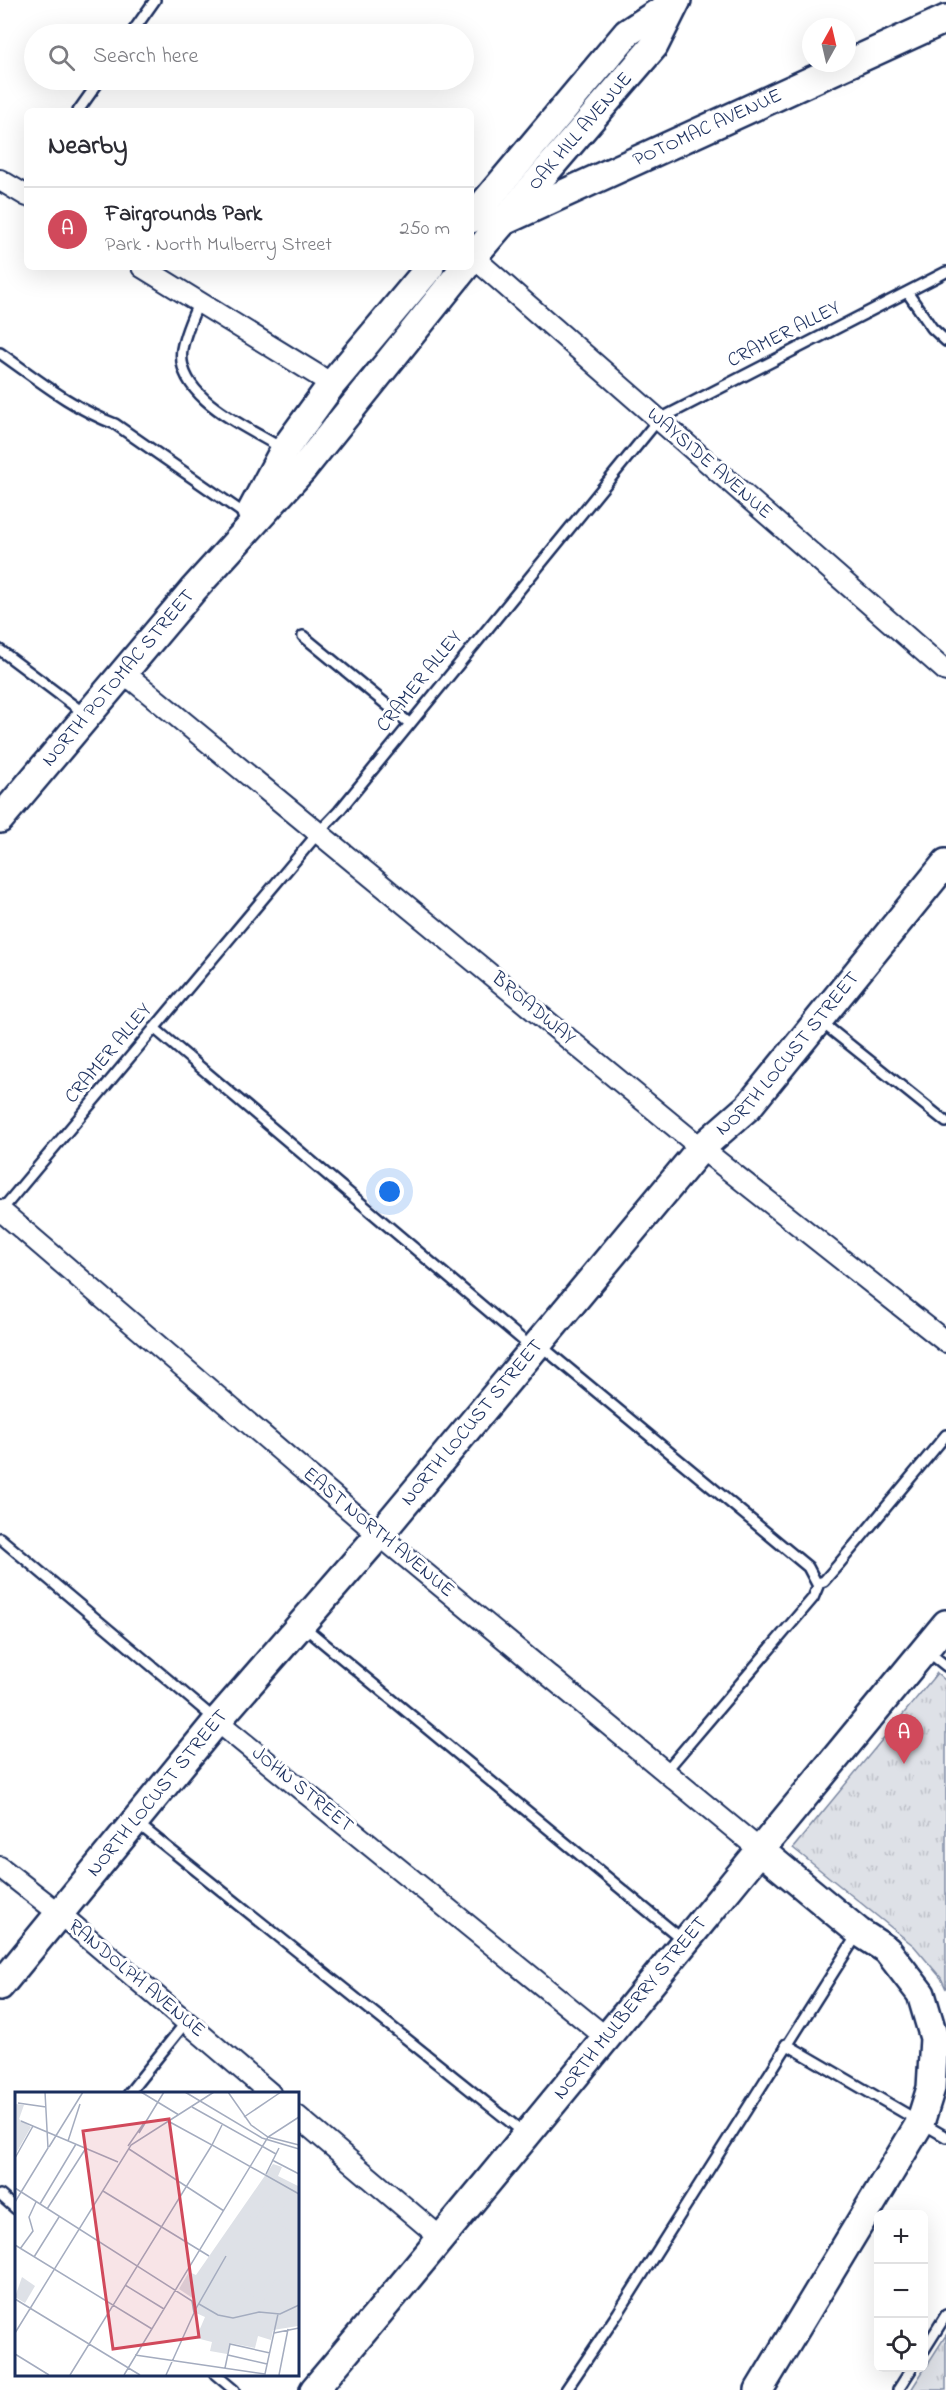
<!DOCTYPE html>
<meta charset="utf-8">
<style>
:root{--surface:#fff;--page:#f7f7f7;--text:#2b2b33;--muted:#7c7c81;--line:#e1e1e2;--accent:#d1495b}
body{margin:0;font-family:"Indie Flower",sans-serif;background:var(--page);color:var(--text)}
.controls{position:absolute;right:18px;bottom:18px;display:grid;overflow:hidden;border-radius:9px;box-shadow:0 6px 24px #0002}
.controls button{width:54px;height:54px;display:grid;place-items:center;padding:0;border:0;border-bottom:2px solid var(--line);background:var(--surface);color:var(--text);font:30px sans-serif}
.compass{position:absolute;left:802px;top:18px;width:54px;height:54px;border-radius:50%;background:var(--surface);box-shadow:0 6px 24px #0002;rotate:8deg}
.you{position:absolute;left:390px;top:1192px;width:21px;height:21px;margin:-15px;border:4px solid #fff;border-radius:50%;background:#1a73e8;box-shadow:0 0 0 9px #1a73e833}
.badge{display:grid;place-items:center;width:39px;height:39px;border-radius:50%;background:var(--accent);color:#fff;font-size:20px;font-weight:700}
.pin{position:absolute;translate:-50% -50px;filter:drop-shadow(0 2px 3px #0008)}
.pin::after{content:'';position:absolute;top:32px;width:21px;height:18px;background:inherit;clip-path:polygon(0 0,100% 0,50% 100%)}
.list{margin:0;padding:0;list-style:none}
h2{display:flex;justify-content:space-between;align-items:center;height:78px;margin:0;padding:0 24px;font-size:26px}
h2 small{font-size:20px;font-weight:400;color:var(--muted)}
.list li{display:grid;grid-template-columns:39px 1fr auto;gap:18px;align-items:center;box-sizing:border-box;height:84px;padding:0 24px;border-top:2px solid var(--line)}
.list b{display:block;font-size:22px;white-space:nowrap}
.list p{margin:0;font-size:20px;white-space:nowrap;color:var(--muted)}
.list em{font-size:20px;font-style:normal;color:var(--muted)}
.icon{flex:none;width:33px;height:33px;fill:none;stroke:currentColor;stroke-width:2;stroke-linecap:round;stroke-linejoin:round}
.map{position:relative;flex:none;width:946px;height:2390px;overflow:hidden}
.search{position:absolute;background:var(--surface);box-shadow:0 6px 24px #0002;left:24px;top:24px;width:450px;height:66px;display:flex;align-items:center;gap:15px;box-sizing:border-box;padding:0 21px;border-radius:33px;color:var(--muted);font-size:22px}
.panel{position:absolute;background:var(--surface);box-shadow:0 6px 24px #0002;left:24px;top:108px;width:450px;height:162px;border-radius:9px}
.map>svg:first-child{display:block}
.grass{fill:url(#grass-tufts);stroke:#7c88a2;stroke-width:1.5}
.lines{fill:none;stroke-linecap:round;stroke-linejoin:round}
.lane-casing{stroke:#1b2f5e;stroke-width:14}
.street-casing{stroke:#1b2f5e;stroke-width:24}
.secondary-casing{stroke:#1b2f5e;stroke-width:32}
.lane{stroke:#fff;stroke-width:9}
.street{stroke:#fff;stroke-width:20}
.secondary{stroke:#fff;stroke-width:27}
.labels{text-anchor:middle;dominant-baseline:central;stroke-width:6;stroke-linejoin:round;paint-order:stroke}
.street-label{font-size:20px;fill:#1b2f5e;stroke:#fff}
.inset-road{fill:none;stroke:#a4acbf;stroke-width:1.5}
.view{fill:#d1495b;fill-opacity:0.15;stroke:#d1495b;stroke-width:3}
.inset-edge{fill:none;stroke:#1b2f5e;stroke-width:3}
</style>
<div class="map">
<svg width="946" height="2390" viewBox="0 0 946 2390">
<defs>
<pattern id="grass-tufts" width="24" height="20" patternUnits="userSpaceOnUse" patternTransform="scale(1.5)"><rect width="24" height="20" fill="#dee1e7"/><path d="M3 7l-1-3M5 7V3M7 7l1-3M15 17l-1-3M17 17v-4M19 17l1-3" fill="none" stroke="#bec1c9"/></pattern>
</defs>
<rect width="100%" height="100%" fill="#fff"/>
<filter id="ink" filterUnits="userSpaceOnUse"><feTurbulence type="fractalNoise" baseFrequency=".0167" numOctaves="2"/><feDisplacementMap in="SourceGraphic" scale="12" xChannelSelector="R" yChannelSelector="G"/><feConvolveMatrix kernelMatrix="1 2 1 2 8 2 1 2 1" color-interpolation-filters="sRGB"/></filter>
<g filter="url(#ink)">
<path class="grass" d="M 937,1673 L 946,1681 L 946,1989 L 941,1978 L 914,1946 L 793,1848 Z
M 946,2335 L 946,2390 L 911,2390 Z"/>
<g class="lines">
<defs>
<path id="lane" d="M 131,34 L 155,0
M 78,111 L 100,80
M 907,292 L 932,328 L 946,341
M 199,302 C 192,317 185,333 182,349 C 175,398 248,427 281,448
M 0,353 C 37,379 72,408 115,424 L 246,515
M 303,636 L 409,723
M 0,650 L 85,714
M 820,1021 L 946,1122
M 154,1028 L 532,1348
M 0,1212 L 319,832 L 339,811 L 658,420 L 946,272
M 540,1345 L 808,1567 L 818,1586 L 813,1598 L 665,1772
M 0,1538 L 216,1720
M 818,1583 L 824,1581 L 838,1565 L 946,1435
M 303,1626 L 683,1940
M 927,1651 L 946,1666
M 137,1823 L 524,2133
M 786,2044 L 946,2137
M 129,2093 L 186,2022
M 0,2195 L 16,2209
M 924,2350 L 946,2315
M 215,2374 L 234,2390
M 566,2390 L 618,2313 L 857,1935
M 898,2390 L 912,2368"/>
<path id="street" d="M 0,180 L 27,196
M 473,257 L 946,671
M 142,267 L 332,384
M 123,672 L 701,1148 L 946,1342
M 0,1210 L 379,1535 L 760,1850
M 217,1721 L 608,2039
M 0,1867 L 60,1914 L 270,2093
M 297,2116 L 442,2239"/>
<g id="secondary">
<path d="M 471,219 L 627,33 L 676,1"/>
<path id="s1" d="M 502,222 L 946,19"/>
<path id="s2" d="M 471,259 L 654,46 L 677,0"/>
<path d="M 251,512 L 284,450 L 332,384 L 430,267"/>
<path id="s3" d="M 0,819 L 193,590 L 302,470 L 465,267"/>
<path id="s4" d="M 0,1986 L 217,1721 L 379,1535 L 701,1148 L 748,1107 L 946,863"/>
<path id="s5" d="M 314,2390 C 528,2137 735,1879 946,1624"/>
<path d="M 759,2390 L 920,2123 L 931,2088 L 934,2038 L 921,1994 L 887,1950 L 859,1932 L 760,1850"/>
</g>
</defs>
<use href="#lane" class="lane-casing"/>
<use href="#street" class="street-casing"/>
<use href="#secondary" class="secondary-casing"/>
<use href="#lane" class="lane"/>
<use href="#street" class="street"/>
<use href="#secondary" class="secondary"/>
</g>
</g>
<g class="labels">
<g class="street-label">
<text stroke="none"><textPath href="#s1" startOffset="226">POTOMAC AVENUE</textPath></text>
<text stroke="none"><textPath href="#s2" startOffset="168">OAK HILL AVENUE</textPath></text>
<text transform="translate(784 335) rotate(-27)">CRAMER ALLEY</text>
<text transform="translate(709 464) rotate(41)">WAYSIDE AVENUE</text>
<text stroke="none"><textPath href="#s3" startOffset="184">NORTH POTOMAC STREET</textPath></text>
<text transform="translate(420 682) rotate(-51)">CRAMER ALLEY</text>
<text transform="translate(533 1009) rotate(40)">BROADWAY</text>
<text stroke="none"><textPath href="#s4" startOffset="1221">NORTH LOCUST STREET</textPath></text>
<text transform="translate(109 1054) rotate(-50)">CRAMER ALLEY</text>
<text stroke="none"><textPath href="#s4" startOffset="735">NORTH LOCUST STREET</textPath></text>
<text transform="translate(378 1533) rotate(40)">EAST NORTH AVENUE</text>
<text transform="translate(302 1790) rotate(39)">JOHN STREET</text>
<text stroke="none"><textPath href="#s4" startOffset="249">NORTH LOCUST STREET</textPath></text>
<text transform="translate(136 1979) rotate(40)">RANDOLPH AVENUE</text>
<text stroke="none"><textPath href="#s5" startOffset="496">NORTH MULBERRY STREET</textPath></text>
</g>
</g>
<g transform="translate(15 2092)">
<rect width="284" height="284" fill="#fff"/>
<path d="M 1,12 L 9,13 L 4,27 L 16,35 L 0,63 ZM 258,72 L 267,75 L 263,84 L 283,94 L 283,234 L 258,238 L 256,248 L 243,244 L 240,256 L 215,251 L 212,262 L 195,259 L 197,250 L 181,246 L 190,225 L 181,221 L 179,207 L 164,197 L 174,180 L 181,183 Z" fill="#dee1e7"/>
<path d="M 7,185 L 20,194 L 10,211 L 0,205 Z" fill="#dee1e7"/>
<path d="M 252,85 L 263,92 L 241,126 L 236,125 L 229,120 ZM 274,106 L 283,111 L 280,141 L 261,131 ZM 252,145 L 271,151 L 259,175 L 235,163 L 243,150 ZM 283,155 L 283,187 L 270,180 ZM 231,171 L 255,183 L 242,208 L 227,194 L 226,179 ZM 261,186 L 283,198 L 271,214 L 255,214 L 248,210 Z" fill="#dee1e7"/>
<path class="inset-road" d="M 126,0 L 164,23M 170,0 L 247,46 L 284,57M 213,0 L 236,33 L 253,45 L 284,53M 3,11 L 31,15M 177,15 L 261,62M 229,25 L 266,0M 6,29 L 103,70M 207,33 L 197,53 L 284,102M 124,41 L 149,0M 53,49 L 65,12M 113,54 L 129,31M 34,55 L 68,0M 114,57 L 209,119M 0,66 L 18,34M 257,68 L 284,82M 251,82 L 264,56M 0,96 L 177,209 L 179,221 L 151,283M 88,99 L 194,164M 0,110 L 33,56 L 30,0M 25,112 L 61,52M 32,117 L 71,56M 0,153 L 137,237M 5,157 L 18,139 L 14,125 L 21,110M 19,165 L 44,125M 110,193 L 149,217M 0,207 L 125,283M 184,212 L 203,223 L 218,226 L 244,220 L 265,222 L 284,213M 179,220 L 211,164M 0,241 L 116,53 L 199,0M 259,241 L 284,236M 0,262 L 34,283M 120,263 L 250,282 L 263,222M 213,263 L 252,272M 210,276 L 215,252 L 255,261M 55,283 L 197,53 L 153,29M 109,283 L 253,45 L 284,25M 264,283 L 273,237"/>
<path class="view" d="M 154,27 L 184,245 L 98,257 L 68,39 Z"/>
<rect width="284" height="284" class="inset-edge"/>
</g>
</svg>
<div class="controls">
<button>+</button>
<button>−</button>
<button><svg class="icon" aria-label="locate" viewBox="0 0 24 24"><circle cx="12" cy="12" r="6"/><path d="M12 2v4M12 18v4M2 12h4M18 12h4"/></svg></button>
</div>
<svg class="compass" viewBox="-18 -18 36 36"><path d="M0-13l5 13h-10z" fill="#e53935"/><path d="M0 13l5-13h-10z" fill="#7c7c81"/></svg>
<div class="you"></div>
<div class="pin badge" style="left:904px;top:1764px">A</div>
<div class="search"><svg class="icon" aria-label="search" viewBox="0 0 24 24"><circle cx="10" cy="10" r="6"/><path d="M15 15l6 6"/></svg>Search here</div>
<section class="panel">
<h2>Nearby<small></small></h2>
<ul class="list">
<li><span class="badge">A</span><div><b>Fairgrounds Park</b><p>Park · North Mulberry Street</p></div><em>250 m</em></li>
</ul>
</section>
</div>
